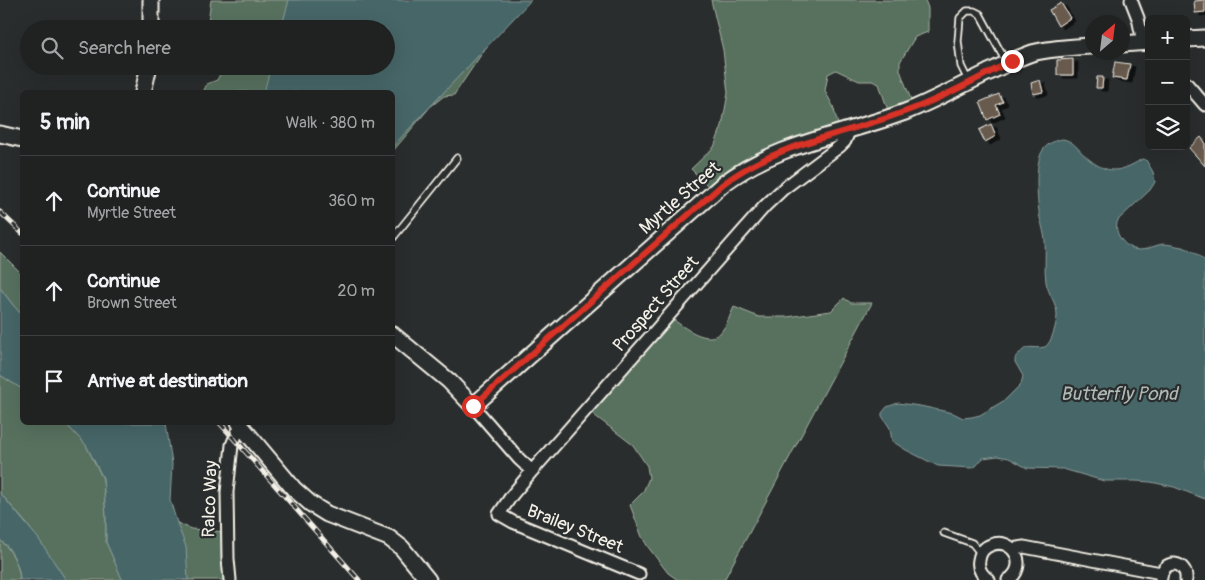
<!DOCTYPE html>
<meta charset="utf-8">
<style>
:root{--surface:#202222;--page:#2d2f2f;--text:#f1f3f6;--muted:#a2a4a5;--line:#3d3f40}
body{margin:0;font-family:Pangolin,sans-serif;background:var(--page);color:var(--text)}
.controls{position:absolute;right:15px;top:15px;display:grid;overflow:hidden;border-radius:8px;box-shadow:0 5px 20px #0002}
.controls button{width:45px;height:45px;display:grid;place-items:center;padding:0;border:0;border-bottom:1px solid var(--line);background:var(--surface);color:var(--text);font:25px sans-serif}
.compass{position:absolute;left:1085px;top:15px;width:45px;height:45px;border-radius:50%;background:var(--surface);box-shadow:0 5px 20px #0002;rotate:28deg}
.stop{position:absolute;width:15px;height:15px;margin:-11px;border:4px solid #d93025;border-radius:50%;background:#fff}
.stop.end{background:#d93025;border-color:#fff;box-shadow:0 1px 5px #0008}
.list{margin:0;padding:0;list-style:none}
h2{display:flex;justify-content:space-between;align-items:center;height:65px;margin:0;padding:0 20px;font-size:21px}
h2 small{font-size:16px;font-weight:400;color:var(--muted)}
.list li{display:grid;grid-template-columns:32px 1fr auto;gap:15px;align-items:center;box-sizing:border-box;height:90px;padding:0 20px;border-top:1px solid var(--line)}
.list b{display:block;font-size:19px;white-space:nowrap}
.list p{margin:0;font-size:16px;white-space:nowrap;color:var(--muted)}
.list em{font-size:16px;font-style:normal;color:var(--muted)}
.icon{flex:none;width:28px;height:28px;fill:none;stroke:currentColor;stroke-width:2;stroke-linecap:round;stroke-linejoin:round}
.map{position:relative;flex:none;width:1205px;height:580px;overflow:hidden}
.search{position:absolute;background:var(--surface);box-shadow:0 5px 20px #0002;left:20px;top:20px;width:375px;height:55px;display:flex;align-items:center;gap:12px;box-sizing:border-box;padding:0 18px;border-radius:28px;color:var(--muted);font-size:19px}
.panel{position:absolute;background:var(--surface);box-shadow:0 5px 20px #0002;left:20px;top:90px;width:375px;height:335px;border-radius:8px}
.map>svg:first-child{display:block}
.green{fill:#58715e;stroke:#a6b1a3}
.water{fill:#476668;stroke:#8c9e9b}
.building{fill:#675a4e;stroke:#f4f1e8;filter:url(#shadow)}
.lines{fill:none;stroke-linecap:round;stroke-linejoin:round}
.lane-casing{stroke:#f4f1e8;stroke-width:9}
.street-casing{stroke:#f4f1e8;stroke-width:15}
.secondary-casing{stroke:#f4f1e8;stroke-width:19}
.lane{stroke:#2a2d2e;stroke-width:5.5}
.street{stroke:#2a2d2e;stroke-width:11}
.secondary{stroke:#2a2d2e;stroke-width:15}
.rail-casing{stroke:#f4f1e8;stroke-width:5}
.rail{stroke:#2a2d2e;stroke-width:3;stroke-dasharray:9;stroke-linecap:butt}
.route{stroke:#d93025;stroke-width:6}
.labels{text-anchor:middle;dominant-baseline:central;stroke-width:4.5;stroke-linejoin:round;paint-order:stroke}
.street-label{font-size:18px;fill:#f4f1e8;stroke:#2a2d2e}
.water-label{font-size:19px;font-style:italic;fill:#afb9b5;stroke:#2a2d2e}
</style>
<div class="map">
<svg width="1205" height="580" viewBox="0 0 1205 580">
<defs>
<filter id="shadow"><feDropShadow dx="5" dy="3" stdDeviation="0" flood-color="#0009"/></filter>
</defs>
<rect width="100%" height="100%" fill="#2a2d2e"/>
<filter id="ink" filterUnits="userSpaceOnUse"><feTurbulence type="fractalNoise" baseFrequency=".02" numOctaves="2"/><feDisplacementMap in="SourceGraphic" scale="10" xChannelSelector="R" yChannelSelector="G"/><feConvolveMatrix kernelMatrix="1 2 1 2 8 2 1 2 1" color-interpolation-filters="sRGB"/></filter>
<g filter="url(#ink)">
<path class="green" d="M 211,0 L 298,0 L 288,29 L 207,29 Z
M 711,0 L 925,0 L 928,8 L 928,32 L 915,37 L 900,62 L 900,70 L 914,108 L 890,116 L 879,84 L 872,81 L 859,81 L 836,70 L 828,74 L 825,91 L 833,106 L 840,132 L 752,170 L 746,181 L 739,177 L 715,193 L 691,169 L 714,147 L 722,126 L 728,93 L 723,50 Z
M 491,40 L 454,95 L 444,96 L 430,107 L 393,151 L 393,139 Z
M 224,66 L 276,66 L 269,92 L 203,92 L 207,84 L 217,80 Z
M 0,252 L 22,274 L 22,315 L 13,305 L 0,288 Z
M 844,298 L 851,303 L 872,303 L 724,580 L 678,580 L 668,573 L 648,547 L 642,537 L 630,505 L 643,492 L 649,478 L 647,466 L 633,445 L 590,412 L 672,318 C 682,327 709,346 721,332 C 727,325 730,315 734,307 L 759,317 L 787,317 L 831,311 Z
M 0,375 L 22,389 L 22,422 L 65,423 L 86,445 L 103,479 L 106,516 L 106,542 L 123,580 L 66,580 L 26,523 L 0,493 Z
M 171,520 L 191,529 L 226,532 L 229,580 L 183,580 Z
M 0,540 C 12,550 19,565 20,580 L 0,580 Z"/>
<path class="water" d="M 289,0 L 531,0 L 393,146 L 392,92 L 264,92 L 271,66 L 386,66 L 386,29 L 281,29 Z
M 1063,139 C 1072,141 1076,146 1082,153 C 1104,174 1117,175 1142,159 L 1146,160 L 1153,172 L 1155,182 L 1150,190 L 1118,220 C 1112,233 1126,250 1140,250 C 1147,250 1155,245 1163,244 C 1168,244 1176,246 1182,247 C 1191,249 1198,255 1205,261 L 1205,499 L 1174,487 L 1151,482 L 1135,481 L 1104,481 L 1063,469 L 1027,468 L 1009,458 L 998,456 L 983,458 L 976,466 L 972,468 L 938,466 L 906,450 L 892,441 L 890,428 L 882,416 L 882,413 L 887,407 L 898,403 L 920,406 L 953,413 L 963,418 L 972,417 L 980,415 L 1005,400 L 1021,384 L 1023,376 L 1015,362 C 1015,357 1016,355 1020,353 C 1022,351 1024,349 1026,348 C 1032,346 1039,349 1045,347 C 1052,343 1057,322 1057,315 C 1057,303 1048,294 1046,282 C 1044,269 1046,254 1045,240 C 1044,233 1042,225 1040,218 C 1037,201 1034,163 1043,150 C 1048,143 1056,140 1063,139 Z
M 0,288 L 13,305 L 22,315 L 22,389 L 0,375 Z
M 65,423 L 166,423 L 172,464 L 170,500 L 178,526 L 186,547 L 188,580 L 123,580 L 122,579 L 106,542 L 106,516 L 103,478 L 86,445 Z
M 0,493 L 38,538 L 66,580 L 20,580 C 20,570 15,557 9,549 C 7,545 3,543 0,540 Z"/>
<path class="building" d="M 1205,0 L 1205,12 L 1195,13 L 1194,1 Z
M 1061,3 L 1070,18 L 1058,26 L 1049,10 Z
M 1073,59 L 1073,75 L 1057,75 L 1057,60 Z
M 1115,62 L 1130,64 L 1127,80 L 1112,78 Z
M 1097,77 L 1103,77 L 1102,88 L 1096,88 Z
M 1040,80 L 1043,92 L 1033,94 L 1031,83 Z
M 999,94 L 1003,102 L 996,105 L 1000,114 L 987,120 L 980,102 Z
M 991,124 L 996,136 L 985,142 L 979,130 Z
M 1201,137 L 1205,142 L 1205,166 L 1189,148 Z"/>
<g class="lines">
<defs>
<path id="lane" d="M 968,80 L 961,66 L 958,41 L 960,18 L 967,11 L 974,11 L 980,14 L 1006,62
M 392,239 L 457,158
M 944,533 L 972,543 L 981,554"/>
<path id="street" d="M 1131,0 L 1138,18 L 1143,42
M 1186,83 L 1205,105
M 473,406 L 519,459 L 532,471
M 1012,549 L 1024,547 L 1161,573
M 639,574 L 513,522 L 499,514 L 512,495 L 532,471 L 765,206 L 783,189 L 840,146 L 845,141 L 850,129
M 1161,578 C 1162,558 1188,560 1186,580
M 230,580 L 228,559 L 227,492 L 232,445 L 237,433 L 242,427
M 989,580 C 982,575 977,569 979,560 C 980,553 984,547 991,545 C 1014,536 1029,567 1008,580"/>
<path id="secondary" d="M 151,29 L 151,0
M 1186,39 L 1205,38
M 1122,44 L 1149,42
M 143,92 L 149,66
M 0,134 L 22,139
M 392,334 L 449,381 L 473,406 L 723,184 C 777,143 843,135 905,112 C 933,101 960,86 987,73 C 1002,66 1017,58 1032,53 C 1052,48 1072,47 1092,46
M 239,422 L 242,427 L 294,489 L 311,504 L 327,514 L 389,538 L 402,548 L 428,580"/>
</defs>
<use href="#lane" class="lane-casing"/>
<use href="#street" class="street-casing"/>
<use href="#secondary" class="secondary-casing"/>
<use href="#lane" class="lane"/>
<use href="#street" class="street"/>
<use href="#secondary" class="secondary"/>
<defs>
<path id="rail" d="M 0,212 L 22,233
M 219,422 L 359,580"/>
</defs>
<use href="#rail" class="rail-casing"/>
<use href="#rail" class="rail"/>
</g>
</g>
<g class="lines" filter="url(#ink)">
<path class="route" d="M 473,406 L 723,184 C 776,143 843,135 904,112 C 941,99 976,79 1012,61"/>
</g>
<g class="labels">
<g class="street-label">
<text transform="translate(680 198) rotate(-41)">Myrtle Street</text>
<text transform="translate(656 304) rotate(-49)">Prospect Street</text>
<text transform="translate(210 499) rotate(-88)">Ralco Way</text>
<text transform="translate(575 529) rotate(22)">Brailey Street</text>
</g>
<g class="water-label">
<text x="1119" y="394">Butterfly Pond</text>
</g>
</g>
</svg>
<div class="controls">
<button>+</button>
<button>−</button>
<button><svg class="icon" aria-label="layers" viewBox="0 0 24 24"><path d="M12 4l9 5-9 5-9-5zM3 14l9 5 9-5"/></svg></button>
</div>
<svg class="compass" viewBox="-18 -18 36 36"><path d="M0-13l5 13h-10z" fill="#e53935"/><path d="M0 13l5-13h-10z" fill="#a2a4a5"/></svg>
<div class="stop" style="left:473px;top:406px"></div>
<div class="stop end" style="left:1012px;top:61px"></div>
<div class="search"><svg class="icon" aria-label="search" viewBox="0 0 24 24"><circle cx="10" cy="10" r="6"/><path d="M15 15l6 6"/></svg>Search here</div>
<section class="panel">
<h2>5 min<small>Walk · 380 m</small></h2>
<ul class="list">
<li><svg class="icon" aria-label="ahead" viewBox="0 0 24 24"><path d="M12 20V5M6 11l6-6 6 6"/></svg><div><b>Continue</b><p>Myrtle Street</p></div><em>360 m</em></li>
<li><svg class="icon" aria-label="ahead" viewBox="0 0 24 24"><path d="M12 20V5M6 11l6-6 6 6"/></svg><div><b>Continue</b><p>Brown Street</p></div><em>20 m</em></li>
<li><svg class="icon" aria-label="arrive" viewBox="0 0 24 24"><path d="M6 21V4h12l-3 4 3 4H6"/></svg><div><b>Arrive at destination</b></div></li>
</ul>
</section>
</div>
